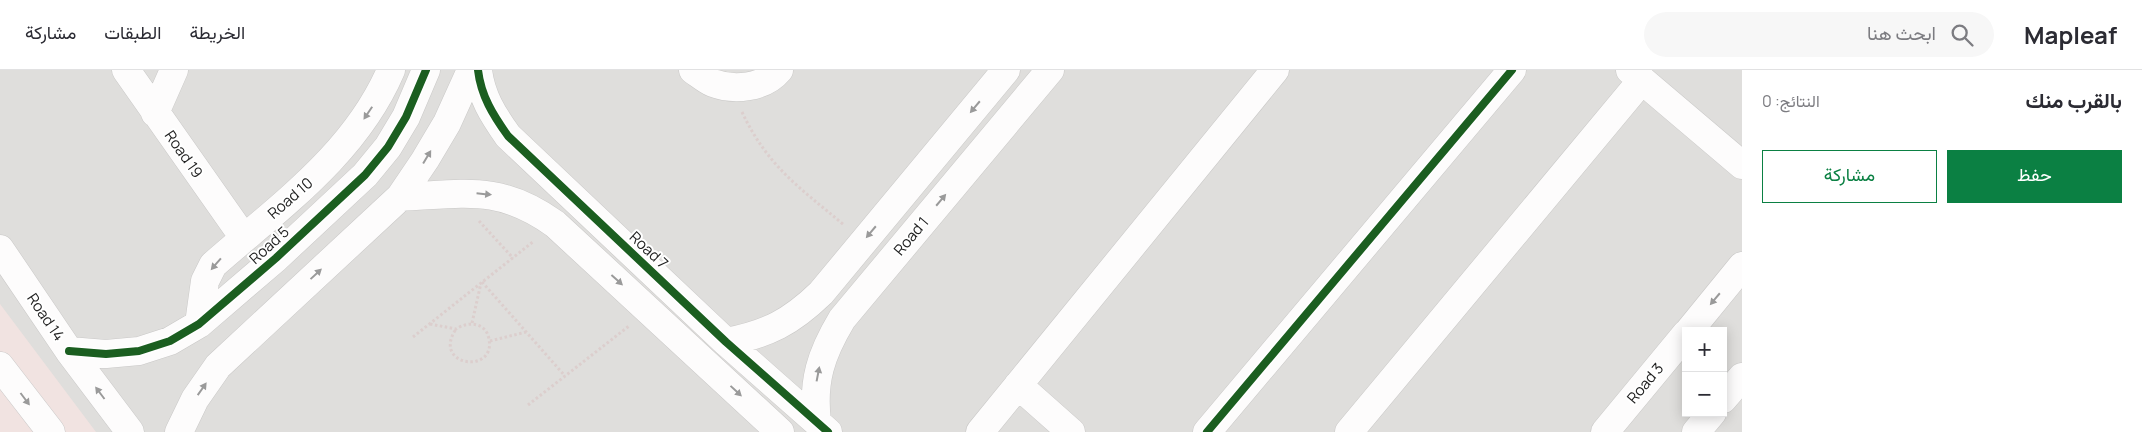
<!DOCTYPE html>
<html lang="ar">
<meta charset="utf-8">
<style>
:root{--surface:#fff;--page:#f7f7f7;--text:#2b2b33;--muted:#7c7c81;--line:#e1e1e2;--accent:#0b8043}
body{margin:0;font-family:Manrope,Vazirmatn,sans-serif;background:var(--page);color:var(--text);direction:rtl}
.controls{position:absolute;right:15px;bottom:15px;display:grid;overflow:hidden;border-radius:0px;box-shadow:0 2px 12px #0003}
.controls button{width:45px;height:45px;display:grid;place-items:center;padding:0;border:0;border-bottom:1px solid var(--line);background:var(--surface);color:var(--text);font:25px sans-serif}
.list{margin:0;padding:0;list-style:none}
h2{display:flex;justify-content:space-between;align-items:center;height:65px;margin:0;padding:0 20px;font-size:21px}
h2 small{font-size:16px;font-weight:400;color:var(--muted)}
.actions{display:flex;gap:10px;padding:15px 20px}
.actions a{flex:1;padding:11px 0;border:1px solid var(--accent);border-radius:0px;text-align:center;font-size:18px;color:var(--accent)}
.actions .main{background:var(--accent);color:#fff}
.icon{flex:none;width:28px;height:28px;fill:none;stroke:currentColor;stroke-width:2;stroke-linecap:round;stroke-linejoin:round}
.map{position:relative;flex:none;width:1742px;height:362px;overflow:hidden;direction:ltr}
header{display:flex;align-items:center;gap:30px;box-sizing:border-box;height:70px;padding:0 25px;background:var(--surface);border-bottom:1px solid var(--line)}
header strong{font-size:24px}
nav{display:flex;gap:28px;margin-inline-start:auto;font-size:18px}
.search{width:350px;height:45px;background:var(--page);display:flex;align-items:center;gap:12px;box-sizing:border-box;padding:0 18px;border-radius:28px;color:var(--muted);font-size:19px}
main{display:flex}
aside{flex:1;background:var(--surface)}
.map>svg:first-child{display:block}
.residential{fill:#dfdedc;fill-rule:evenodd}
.commercial{fill:#f1e3e1}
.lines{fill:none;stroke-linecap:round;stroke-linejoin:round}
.minor-casing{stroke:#c9c8c7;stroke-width:29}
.path{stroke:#dccecd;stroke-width:3;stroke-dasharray:2.5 2.5;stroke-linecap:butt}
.minor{stroke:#fdfcfc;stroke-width:28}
.cycleway-casing{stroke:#fff;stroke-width:11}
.cycleway{stroke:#1b5e20;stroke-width:8}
.oneway{fill:#9a9a9a}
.labels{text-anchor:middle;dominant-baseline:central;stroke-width:4;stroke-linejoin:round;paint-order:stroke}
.street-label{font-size:15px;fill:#222;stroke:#fff}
</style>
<header>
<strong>Mapleaf</strong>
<div class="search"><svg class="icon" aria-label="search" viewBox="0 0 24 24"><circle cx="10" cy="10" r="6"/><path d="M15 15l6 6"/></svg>ابحث هنا</div>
<nav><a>الخريطة</a><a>الطبقات</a><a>مشاركة</a></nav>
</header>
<main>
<aside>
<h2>بالقرب منك<small>النتائج: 0</small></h2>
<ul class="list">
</ul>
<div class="actions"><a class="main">حفظ</a><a>مشاركة</a></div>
</aside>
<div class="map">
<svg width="1742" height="362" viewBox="0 0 1742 362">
<rect width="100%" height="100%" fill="#f0eeeb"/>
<path class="residential" d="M 0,0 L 1742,0 L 1742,362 L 0,362 ZM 1686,261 L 1723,261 L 1723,343 L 1686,343 Z"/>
<path class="commercial" d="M 0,234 L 96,362 L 0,362 Z"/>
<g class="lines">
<defs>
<path id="minor" d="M 126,0 L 244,168
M 478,0 C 481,26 493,45 508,66 L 726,272 L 828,362
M 693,0 C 699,4 706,10 713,13 C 734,21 764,18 779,0
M 1630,0 L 1742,95
M 155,43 L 174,0
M 400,127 C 465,124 499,114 555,154 L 780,362
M 0,179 L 69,281 L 130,362
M 199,254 L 205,211 L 213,195 C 280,136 355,84 391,0
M 1689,261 L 1742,196
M 726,272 C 768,264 791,252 821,223 L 1006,0
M 69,281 L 106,284 L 139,281 L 170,271 L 199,254 L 276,188 L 365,105 L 388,77 L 406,47 L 426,0
M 0,296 L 51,362
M 1018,315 L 1071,362
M 1723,329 L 1742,307
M 817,352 C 812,311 821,284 842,249 L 1050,0
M 179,362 L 195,329 L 218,296 L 400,127 L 425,90 L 447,53 L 471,0
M 980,362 L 1275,0
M 1207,362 L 1512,0
M 1349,362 L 1642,10
M 1605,362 L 1686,264
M 1696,362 L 1712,343"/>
</defs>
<use href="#minor" class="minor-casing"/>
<path class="path" d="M 742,42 C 768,97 799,117 844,155
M 479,151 L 513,188
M 482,212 L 565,306
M 472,253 L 481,213
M 430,254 L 456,259 C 468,251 486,252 489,269 C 496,305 431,296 456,259
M 413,267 L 534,171
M 490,271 L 526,262
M 528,335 L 629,256"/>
<use href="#minor" class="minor"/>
<defs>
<path id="cycleway" d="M 478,0 C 481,26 493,45 508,66 L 726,272 L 828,362
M 69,281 L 106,284 L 139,281 L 170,271 L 199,254 L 276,188 L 365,105 L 388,77 L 406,47 L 426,0
M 1207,362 L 1512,0"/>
</defs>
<use href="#cycleway" class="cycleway-casing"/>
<use href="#cycleway" class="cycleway"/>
</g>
<defs><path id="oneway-solid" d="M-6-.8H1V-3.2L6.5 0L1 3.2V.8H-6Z" transform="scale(1.25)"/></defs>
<g class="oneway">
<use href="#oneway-solid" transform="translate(975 37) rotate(130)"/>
<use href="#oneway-solid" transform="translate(368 43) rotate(124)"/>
<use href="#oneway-solid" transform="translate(427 87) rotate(-59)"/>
<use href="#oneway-solid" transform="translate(484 124) rotate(6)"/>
<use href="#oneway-solid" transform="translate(941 130) rotate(-50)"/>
<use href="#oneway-solid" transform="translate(871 162) rotate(130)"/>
<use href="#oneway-solid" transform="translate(216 194) rotate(131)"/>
<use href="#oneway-solid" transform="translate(316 204) rotate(-43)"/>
<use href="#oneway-solid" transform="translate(617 210) rotate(42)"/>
<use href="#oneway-solid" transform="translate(1715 229) rotate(130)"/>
<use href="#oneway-solid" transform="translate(818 304) rotate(-79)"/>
<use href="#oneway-solid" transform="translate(202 319) rotate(-55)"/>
<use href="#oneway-solid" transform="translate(736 321) rotate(43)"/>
<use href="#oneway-solid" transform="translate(100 323) rotate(-127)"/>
<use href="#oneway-solid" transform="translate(25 329) rotate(53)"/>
</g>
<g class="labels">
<g class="street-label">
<text transform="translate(184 84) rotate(55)">Road 19</text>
<text transform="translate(290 128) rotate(-41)">Road 10</text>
<text transform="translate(911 166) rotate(-50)">Road 1</text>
<text transform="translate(269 175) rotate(-42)">Road 5</text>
<text transform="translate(649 180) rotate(43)">Road 7</text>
<text transform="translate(46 247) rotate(56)">Road 14</text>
<text transform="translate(1645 313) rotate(-50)">Road 3</text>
</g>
</g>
</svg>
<div class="controls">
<button>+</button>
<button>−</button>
</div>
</div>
</main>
